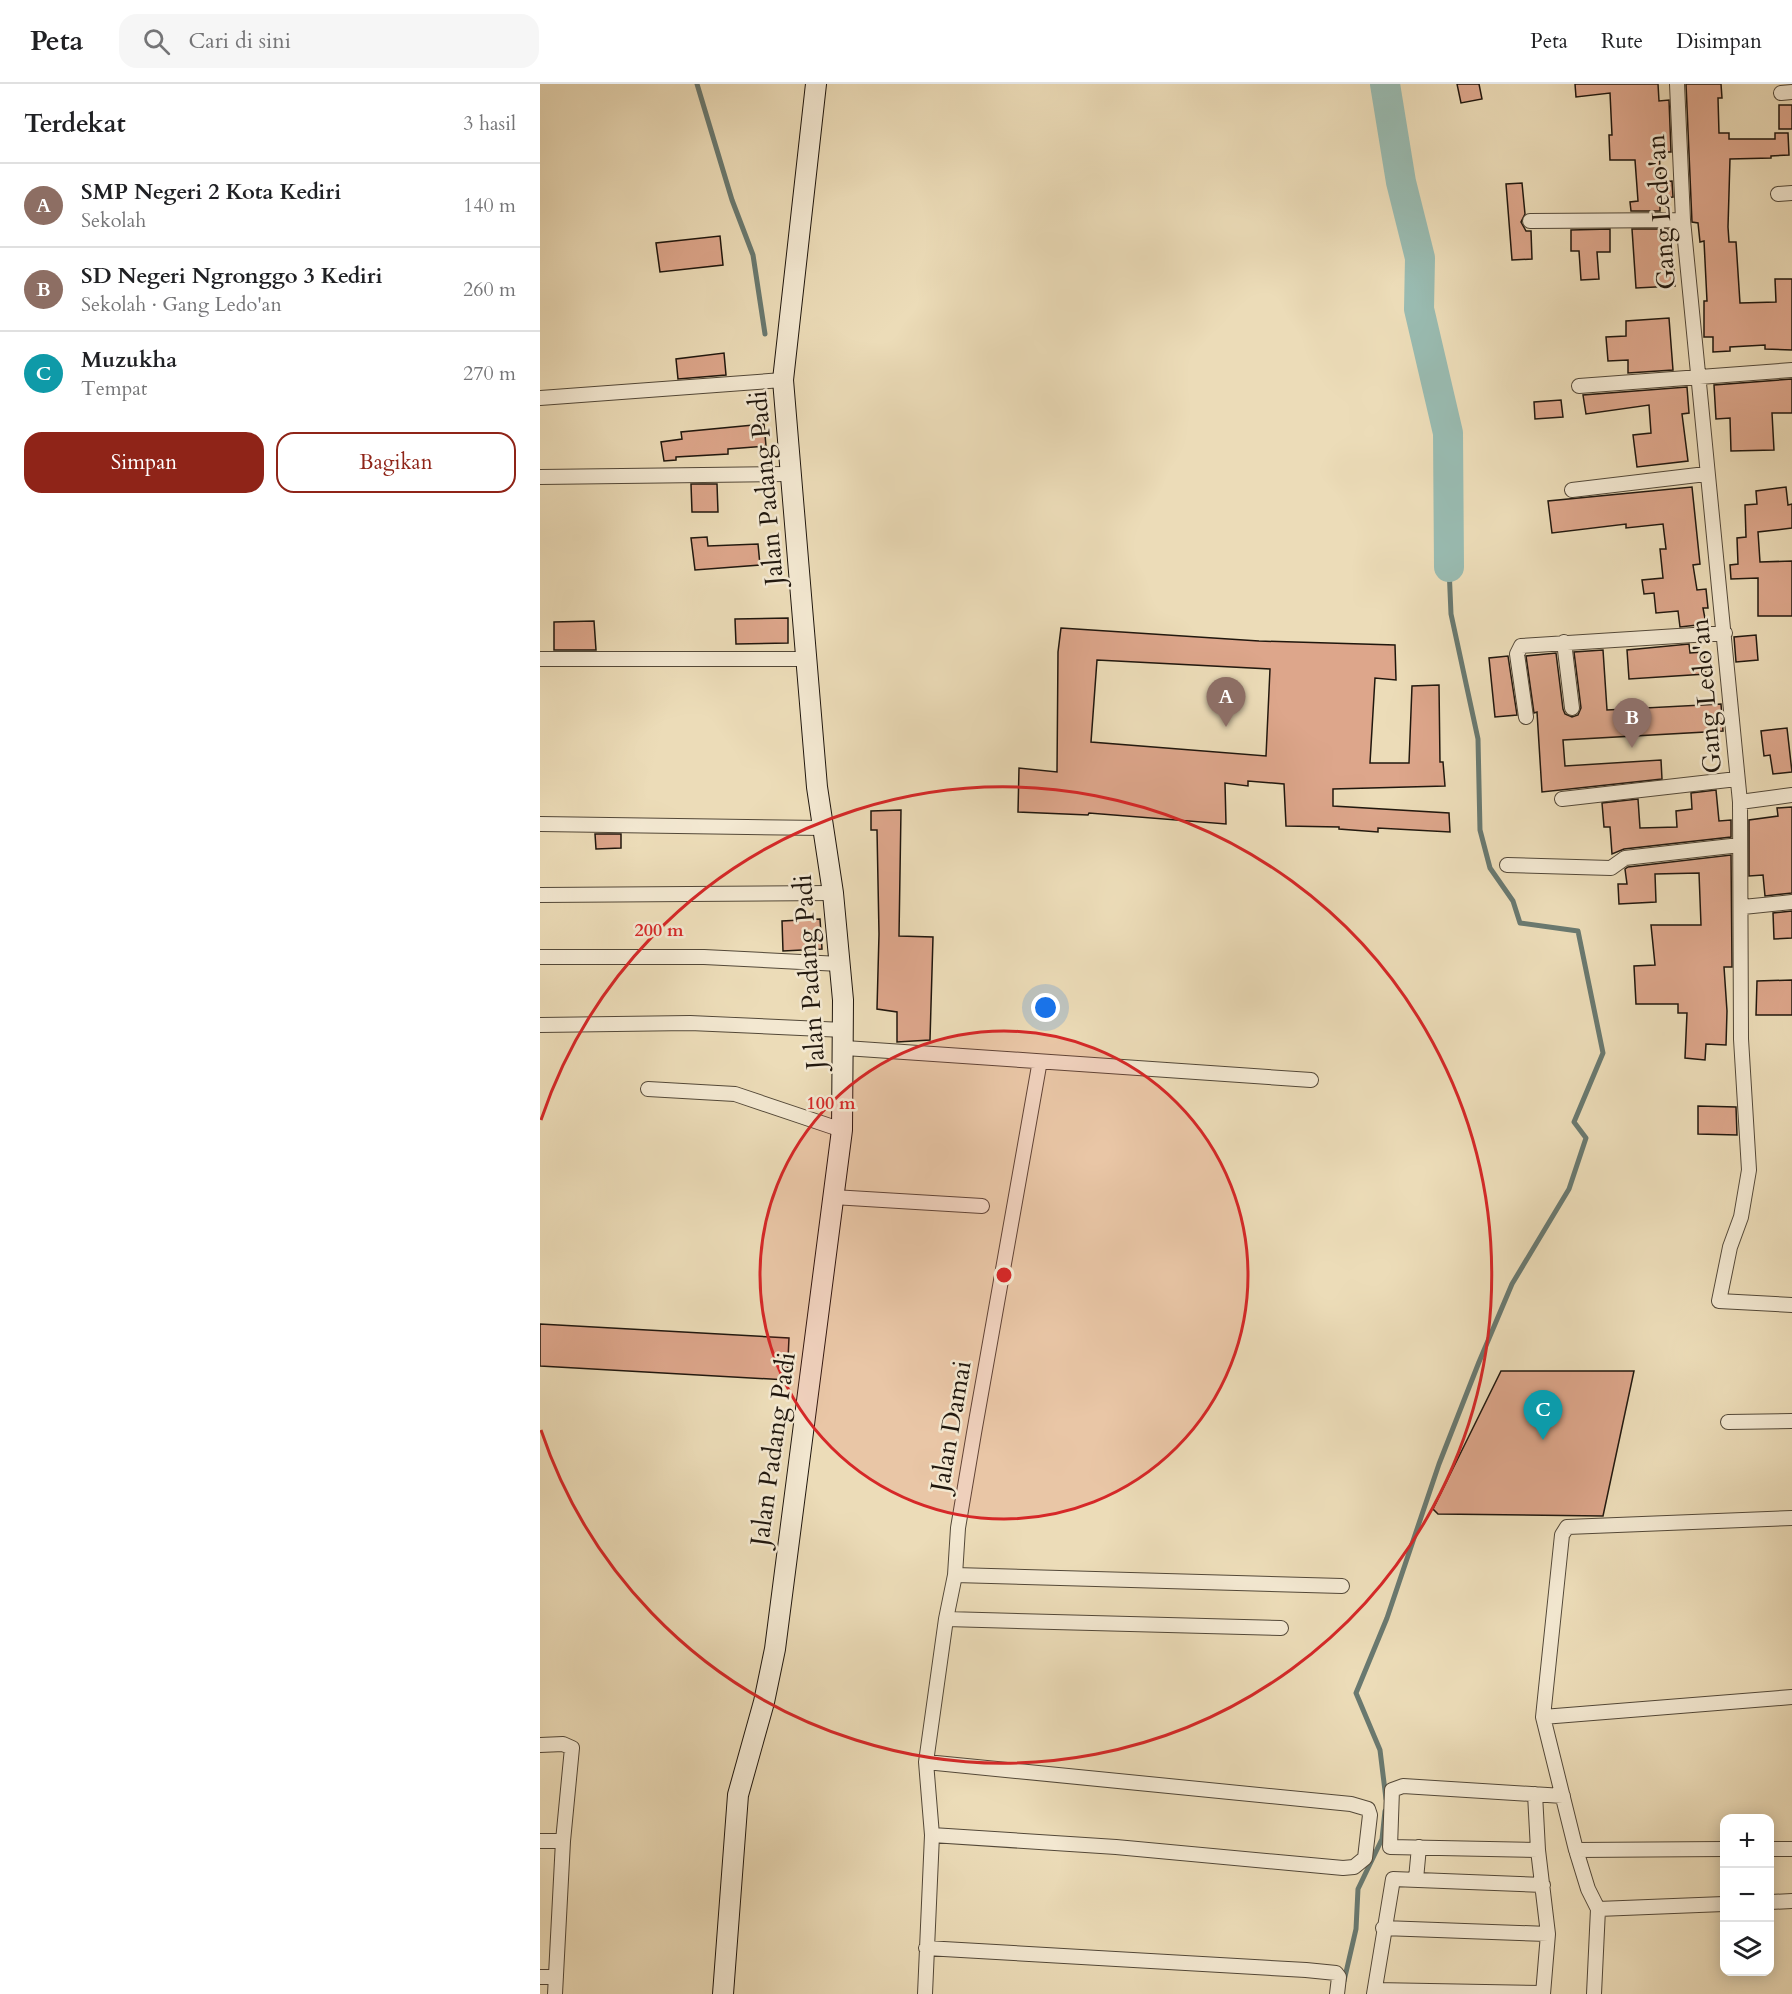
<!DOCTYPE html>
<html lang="id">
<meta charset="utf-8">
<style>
:root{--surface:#fff;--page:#f6f6f6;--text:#202124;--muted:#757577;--line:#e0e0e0;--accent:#8f2418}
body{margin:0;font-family:Cardo,serif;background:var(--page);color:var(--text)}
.controls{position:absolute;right:18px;bottom:18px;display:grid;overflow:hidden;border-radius:12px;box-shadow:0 3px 15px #0003}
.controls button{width:54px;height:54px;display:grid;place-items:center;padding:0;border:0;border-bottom:2px solid var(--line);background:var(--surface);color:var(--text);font:30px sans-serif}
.you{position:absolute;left:506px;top:924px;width:21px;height:21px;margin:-15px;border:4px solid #fff;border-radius:50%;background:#1a73e8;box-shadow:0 0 0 9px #1a73e833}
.badge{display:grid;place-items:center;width:39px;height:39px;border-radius:50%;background:var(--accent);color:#fff;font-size:20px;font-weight:700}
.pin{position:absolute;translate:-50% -50px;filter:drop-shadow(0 2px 3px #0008)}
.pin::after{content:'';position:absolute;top:32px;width:21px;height:18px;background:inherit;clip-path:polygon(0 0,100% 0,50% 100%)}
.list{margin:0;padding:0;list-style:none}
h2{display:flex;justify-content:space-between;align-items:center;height:78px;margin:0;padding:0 24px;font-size:26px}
h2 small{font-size:20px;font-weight:400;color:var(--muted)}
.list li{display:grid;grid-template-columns:39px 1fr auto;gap:18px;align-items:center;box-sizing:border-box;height:84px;padding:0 24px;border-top:2px solid var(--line)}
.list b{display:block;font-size:22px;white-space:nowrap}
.list p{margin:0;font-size:20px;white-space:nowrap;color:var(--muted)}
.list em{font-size:20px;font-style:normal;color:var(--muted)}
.actions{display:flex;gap:12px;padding:18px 24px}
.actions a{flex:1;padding:14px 0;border:2px solid var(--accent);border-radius:18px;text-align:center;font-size:21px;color:var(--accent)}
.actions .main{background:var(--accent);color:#fff}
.icon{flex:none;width:33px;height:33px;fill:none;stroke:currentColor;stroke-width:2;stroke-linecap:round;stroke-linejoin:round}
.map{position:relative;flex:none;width:1252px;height:1910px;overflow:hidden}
header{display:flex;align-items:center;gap:36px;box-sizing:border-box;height:84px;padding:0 30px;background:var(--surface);border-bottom:2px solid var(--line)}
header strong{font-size:28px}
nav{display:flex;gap:33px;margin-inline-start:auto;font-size:21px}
.search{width:420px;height:54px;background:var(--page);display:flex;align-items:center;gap:15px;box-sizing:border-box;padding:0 21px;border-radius:18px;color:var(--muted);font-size:22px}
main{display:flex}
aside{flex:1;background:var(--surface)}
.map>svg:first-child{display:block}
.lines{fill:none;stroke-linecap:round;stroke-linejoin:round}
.stream{stroke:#697970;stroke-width:5}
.river{stroke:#99bbb1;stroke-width:30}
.building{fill:#dda68b;stroke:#20170e;stroke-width:1.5;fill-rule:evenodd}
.minor-casing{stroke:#534838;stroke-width:16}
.secondary-casing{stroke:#20170e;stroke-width:22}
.minor{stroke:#f3e8d1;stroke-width:14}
.secondary{stroke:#f3e8d1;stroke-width:20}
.ring{fill:none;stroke:#d62828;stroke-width:3}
.labels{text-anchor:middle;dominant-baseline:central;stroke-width:5;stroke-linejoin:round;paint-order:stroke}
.street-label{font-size:26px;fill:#20170e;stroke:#f3e8d1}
.centre{fill:#d62828;stroke:#f3e8d1;stroke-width:3}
.ring-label{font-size:18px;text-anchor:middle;font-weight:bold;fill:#d62828;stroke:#f3e8d1;stroke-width:5;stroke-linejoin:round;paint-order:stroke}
</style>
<header>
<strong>Peta</strong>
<div class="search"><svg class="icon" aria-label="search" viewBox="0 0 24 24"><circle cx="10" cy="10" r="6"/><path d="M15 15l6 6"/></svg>Cari di sini</div>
<nav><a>Peta</a><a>Rute</a><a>Disimpan</a></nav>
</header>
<main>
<aside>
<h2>Terdekat<small>3 hasil</small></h2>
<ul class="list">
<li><span class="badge" style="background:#8d6e63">A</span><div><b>SMP Negeri 2 Kota Kediri</b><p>Sekolah</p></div><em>140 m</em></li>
<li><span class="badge" style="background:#8d6e63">B</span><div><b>SD Negeri Ngronggo 3 Kediri</b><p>Sekolah · Gang Ledo'an</p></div><em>260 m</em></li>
<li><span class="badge" style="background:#0f9aa8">C</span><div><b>Muzukha</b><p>Tempat</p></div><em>270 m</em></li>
</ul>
<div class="actions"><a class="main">Simpan</a><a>Bagikan</a></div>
</aside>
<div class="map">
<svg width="1252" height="1910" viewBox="0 0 1252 1910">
<rect width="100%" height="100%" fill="#ecdcb8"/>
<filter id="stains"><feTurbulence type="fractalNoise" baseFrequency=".00333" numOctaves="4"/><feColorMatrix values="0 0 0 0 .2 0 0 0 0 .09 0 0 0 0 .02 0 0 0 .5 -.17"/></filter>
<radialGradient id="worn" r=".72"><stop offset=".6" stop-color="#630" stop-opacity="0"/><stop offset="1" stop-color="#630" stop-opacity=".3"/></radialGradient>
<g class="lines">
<path class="stream" d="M 157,0 L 192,116 L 213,171 L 225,250
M 846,1715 L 840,1666 L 816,1609 L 847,1534 L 899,1380 L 939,1278 L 972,1200 L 1029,1105 L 1046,1054 L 1034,1038 L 1063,969 L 1038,847 L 980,839 L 973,817 L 950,784 L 940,746 L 938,655 L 911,530 L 909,483
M 804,1897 L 816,1845 L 818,1805 L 842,1755 L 845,1727"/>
<path class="river" d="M 845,0 L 861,98 L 880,174 L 879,225 L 908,349 L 909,483"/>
</g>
<path class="building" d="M 917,0 L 939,0 L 942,15 L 921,19 Z
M 1035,0 L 1118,0 L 1119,17 L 1129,16 L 1131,68 L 1119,68 L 1121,98 L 1132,97 L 1133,113 L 1120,114 L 1120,127 L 1091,127 L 1090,118 L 1098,117 L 1095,76 L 1070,76 L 1069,51 L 1072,51 L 1070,9 L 1036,13 Z
M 1146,0 L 1181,0 L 1182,14 L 1178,14 L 1179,49 L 1189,49 L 1189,55 L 1235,55 L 1235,49 L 1248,49 L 1249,71 L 1231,72 L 1231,74 L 1190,75 L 1188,143 L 1189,158 L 1196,158 L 1200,219 L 1236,218 L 1235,195 L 1252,195 L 1252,266 L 1225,265 L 1225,261 L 1190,263 L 1190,267 L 1173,268 L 1173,253 L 1164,253 L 1164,217 L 1167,217 L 1164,157 L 1160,158 L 1158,139 L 1152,138 Z
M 1239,21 L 1252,21 L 1252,45 L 1239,45 Z
M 982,99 L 985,130 L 981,138 L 986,147 L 991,147 L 992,175 L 972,176 L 966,100 Z
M 1070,145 L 1070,168 L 1057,168 L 1059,195 L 1041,196 L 1039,167 L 1031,167 L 1031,146 Z
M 1092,145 L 1128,145 L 1128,172 L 1133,171 L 1135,202 L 1096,204 Z
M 180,152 L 183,181 L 120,188 L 116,159 Z
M 1129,234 L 1133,286 L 1088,289 L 1088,276 L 1068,277 L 1066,253 L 1086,252 L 1086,237 Z
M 184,269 L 186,291 L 138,295 L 136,275 Z
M 1252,295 L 1252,329 L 1232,329 L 1234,366 L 1191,367 L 1190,334 L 1176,335 L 1174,301 Z
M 1147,303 L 1149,329 L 1142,330 L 1148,377 L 1097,383 L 1093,351 L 1111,349 L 1109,321 L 1046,330 L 1043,311 Z
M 1021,316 L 1023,333 L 995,335 L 994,318 Z
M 224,340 L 226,362 L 188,365 L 188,370 L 136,373 L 136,376 L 124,377 L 121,358 L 142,355 L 141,348 Z
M 151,400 L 177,400 L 178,428 L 152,428 Z
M 1152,403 L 1160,480 L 1153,481 L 1157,506 L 1166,505 L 1168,524 L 1163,524 L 1166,540 L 1140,543 L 1138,527 L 1116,529 L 1114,509 L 1104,510 L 1102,496 L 1123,494 L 1120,465 L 1126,465 L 1123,440 L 1086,444 L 1086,440 L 1012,449 L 1008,417 Z
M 1246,403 L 1248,421 L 1252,420 L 1252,444 L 1218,448 L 1220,478 L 1252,477 L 1252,532 L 1218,532 L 1218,494 L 1191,495 L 1190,481 L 1198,480 L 1197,454 L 1206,453 L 1205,421 L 1217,420 L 1216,407 Z
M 167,453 L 168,462 L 218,460 L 220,481 L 155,486 L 151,454 Z
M 248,534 L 248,559 L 196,560 L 195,535 Z
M 54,537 L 56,566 L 14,566 L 14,538 Z
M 521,544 L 719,557 L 855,561 L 856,596 L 835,594 L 830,679 L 869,679 L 872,602 L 899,601 L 900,678 L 903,678 L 905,702 L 793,705 L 793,722 L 909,729 L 910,748 L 838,744 L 838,748 L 799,745 L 799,743 L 746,742 L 744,700 L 708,697 L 708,702 L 685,699 L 686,740 L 549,729 L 548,731 L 478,728 L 479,684 L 517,688 L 518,568 ZM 557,576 L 730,585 L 726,672 L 551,658 Z
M 1216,551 L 1218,576 L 1196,578 L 1194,553 Z
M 1149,560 L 1150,569 L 1164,568 L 1166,590 L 1089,595 L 1087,566 Z
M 1063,566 L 1067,626 L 1181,620 L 1183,647 L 1023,656 L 1025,682 L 1121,676 L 1122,695 L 1002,708 L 997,628 L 994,629 L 986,572 L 1016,569 L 1023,625 L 1025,630 L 1032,633 L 1038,631 L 1041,624 L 1034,568 Z
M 968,572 L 977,631 L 955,633 L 949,574 Z
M 1247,644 L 1252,688 L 1233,690 L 1230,671 L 1224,672 L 1221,647 Z
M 1176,706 L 1179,737 L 1191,736 L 1191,753 L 1084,765 L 1072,770 L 1070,743 L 1064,743 L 1062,719 L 1098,715 L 1100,744 L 1137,743 L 1136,727 L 1152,725 L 1151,709 Z
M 1252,723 L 1252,809 L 1225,812 L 1223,791 L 1209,792 L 1209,736 L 1238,732 L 1237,724 Z
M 361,726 L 359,852 L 393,853 L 390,956 L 357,958 L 357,928 L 337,925 L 339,850 L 337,746 L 331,746 L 331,727 Z
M 55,750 L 81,750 L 81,764 L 56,765 Z
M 1191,771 L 1192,883 L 1184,883 L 1187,927 L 1186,961 L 1166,960 L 1165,976 L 1145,974 L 1147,929 L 1138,929 L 1138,920 L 1096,920 L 1094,882 L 1115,881 L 1111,841 L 1161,841 L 1159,789 L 1115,790 L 1116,818 L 1079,820 L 1078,800 L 1087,800 L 1085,785 L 1088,783 Z
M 1252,827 L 1252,854 L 1234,855 L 1233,829 Z
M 280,835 L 282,865 L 243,867 L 242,837 Z
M 1252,896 L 1252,931 L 1216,931 L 1217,897 Z
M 1158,1022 L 1196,1023 L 1197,1051 L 1158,1050 Z
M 0,1240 L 249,1254 L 247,1296 L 0,1282 Z
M 961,1287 L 1094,1287 L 1063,1432 L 898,1430 L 893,1425 Z"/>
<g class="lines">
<defs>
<path id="minor" d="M 1137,0 L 1143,136 L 1200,718 L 1201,955 L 1209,1086 L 1201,1133 L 1190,1163 L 1179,1217 L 1252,1221
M 1241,9 L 1252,8
M 1238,110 L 1252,109
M 990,137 L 1143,136
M 1039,302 L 1252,286
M 0,314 L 243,296
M 0,393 L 249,390
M 1032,406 L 1166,390
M 1024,558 L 1032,624
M 0,575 L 267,575
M 986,633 L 977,570 L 981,562 L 1185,549
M 1022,715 L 1197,695
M 1200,718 L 1252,711
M 0,740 L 283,744
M 967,781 L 1071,784 L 1085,774 L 1200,761
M 0,811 L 293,809
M 1203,823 L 1252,818
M 0,873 L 164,873 L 300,880
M 0,941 L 150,939 L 304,946
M 305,964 L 496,977 L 499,982 L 434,1349 L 418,1444 L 415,1491 L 406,1535 L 386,1678 L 392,1751 L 385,1910
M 496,977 L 771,996
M 108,1005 L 195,1010 L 302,1046
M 293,1113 L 442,1122
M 1188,1338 L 1252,1337
M 415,1491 L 802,1502
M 406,1535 L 741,1544
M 1003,1633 L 1252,1613
M 0,1661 L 23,1660 L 32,1664 L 23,1757 L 15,1910
M 386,1678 L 811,1720 L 828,1725 L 830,1731 L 825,1774 L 814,1783 L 803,1784 L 576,1763 L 392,1751
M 995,1710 L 998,1766 L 1008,1850 L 1003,1910
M 0,1757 L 23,1757
M 1230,1765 L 1252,1765
M 998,1766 L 850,1763 L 852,1706 L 863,1702 L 1023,1712
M 1036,1766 L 1184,1765
M 876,1795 L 879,1763
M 1230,1818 L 1252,1817
M 1058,1825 L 1184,1820
M 843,1844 L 1008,1850
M 386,1864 L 766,1886 L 796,1889 L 799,1893 L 797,1910
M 0,1893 L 16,1893
M 835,1906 L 1003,1909
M 834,1910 L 853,1795 L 1003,1801
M 1054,1910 L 1058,1825 L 1048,1805 L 1036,1766 L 1003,1633 L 1022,1451 L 1027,1443 L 1252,1434"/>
<path id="secondary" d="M 183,1910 L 198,1711 L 224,1618 L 235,1565 L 302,1046 L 303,916 L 293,809 L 277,703 L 243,296 L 276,0"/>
</defs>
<use href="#minor" class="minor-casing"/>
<use href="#secondary" class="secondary-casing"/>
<use href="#minor" class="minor"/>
<use href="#secondary" class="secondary"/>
</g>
<circle cx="464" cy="1191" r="244" fill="#d62828" fill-opacity=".12"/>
<g class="ring">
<circle cx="464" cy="1191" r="244"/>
<path d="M1 1036A488 488 0 1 1 1 1346"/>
</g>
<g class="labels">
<g class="street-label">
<text transform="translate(1121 128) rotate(-94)">Gang Ledo'an</text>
<text transform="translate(226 404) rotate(-95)">Jalan Padang Padi</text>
<text transform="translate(1166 612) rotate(-95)">Gang Ledo'an</text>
<text transform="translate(269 888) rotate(-94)">Jalan Padang Padi</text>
<text transform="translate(411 1342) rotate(-80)">Jalan Damai</text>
<text transform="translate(233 1365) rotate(-82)">Jalan Padang Padi</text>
</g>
</g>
<circle cx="464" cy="1191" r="9" class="centre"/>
<g class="ring-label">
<text x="119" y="852">200 m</text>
<text x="291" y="1025">100 m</text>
</g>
<rect width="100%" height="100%" filter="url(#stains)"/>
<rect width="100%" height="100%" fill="url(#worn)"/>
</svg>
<div class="controls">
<button>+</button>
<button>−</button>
<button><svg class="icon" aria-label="layers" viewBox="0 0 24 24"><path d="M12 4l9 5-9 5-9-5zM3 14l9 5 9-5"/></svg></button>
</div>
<div class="you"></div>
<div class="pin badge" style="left:686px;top:643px;background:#8d6e63">A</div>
<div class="pin badge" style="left:1092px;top:664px;background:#8d6e63">B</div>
<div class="pin badge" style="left:1003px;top:1356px;background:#0f9aa8">C</div>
</div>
</main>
